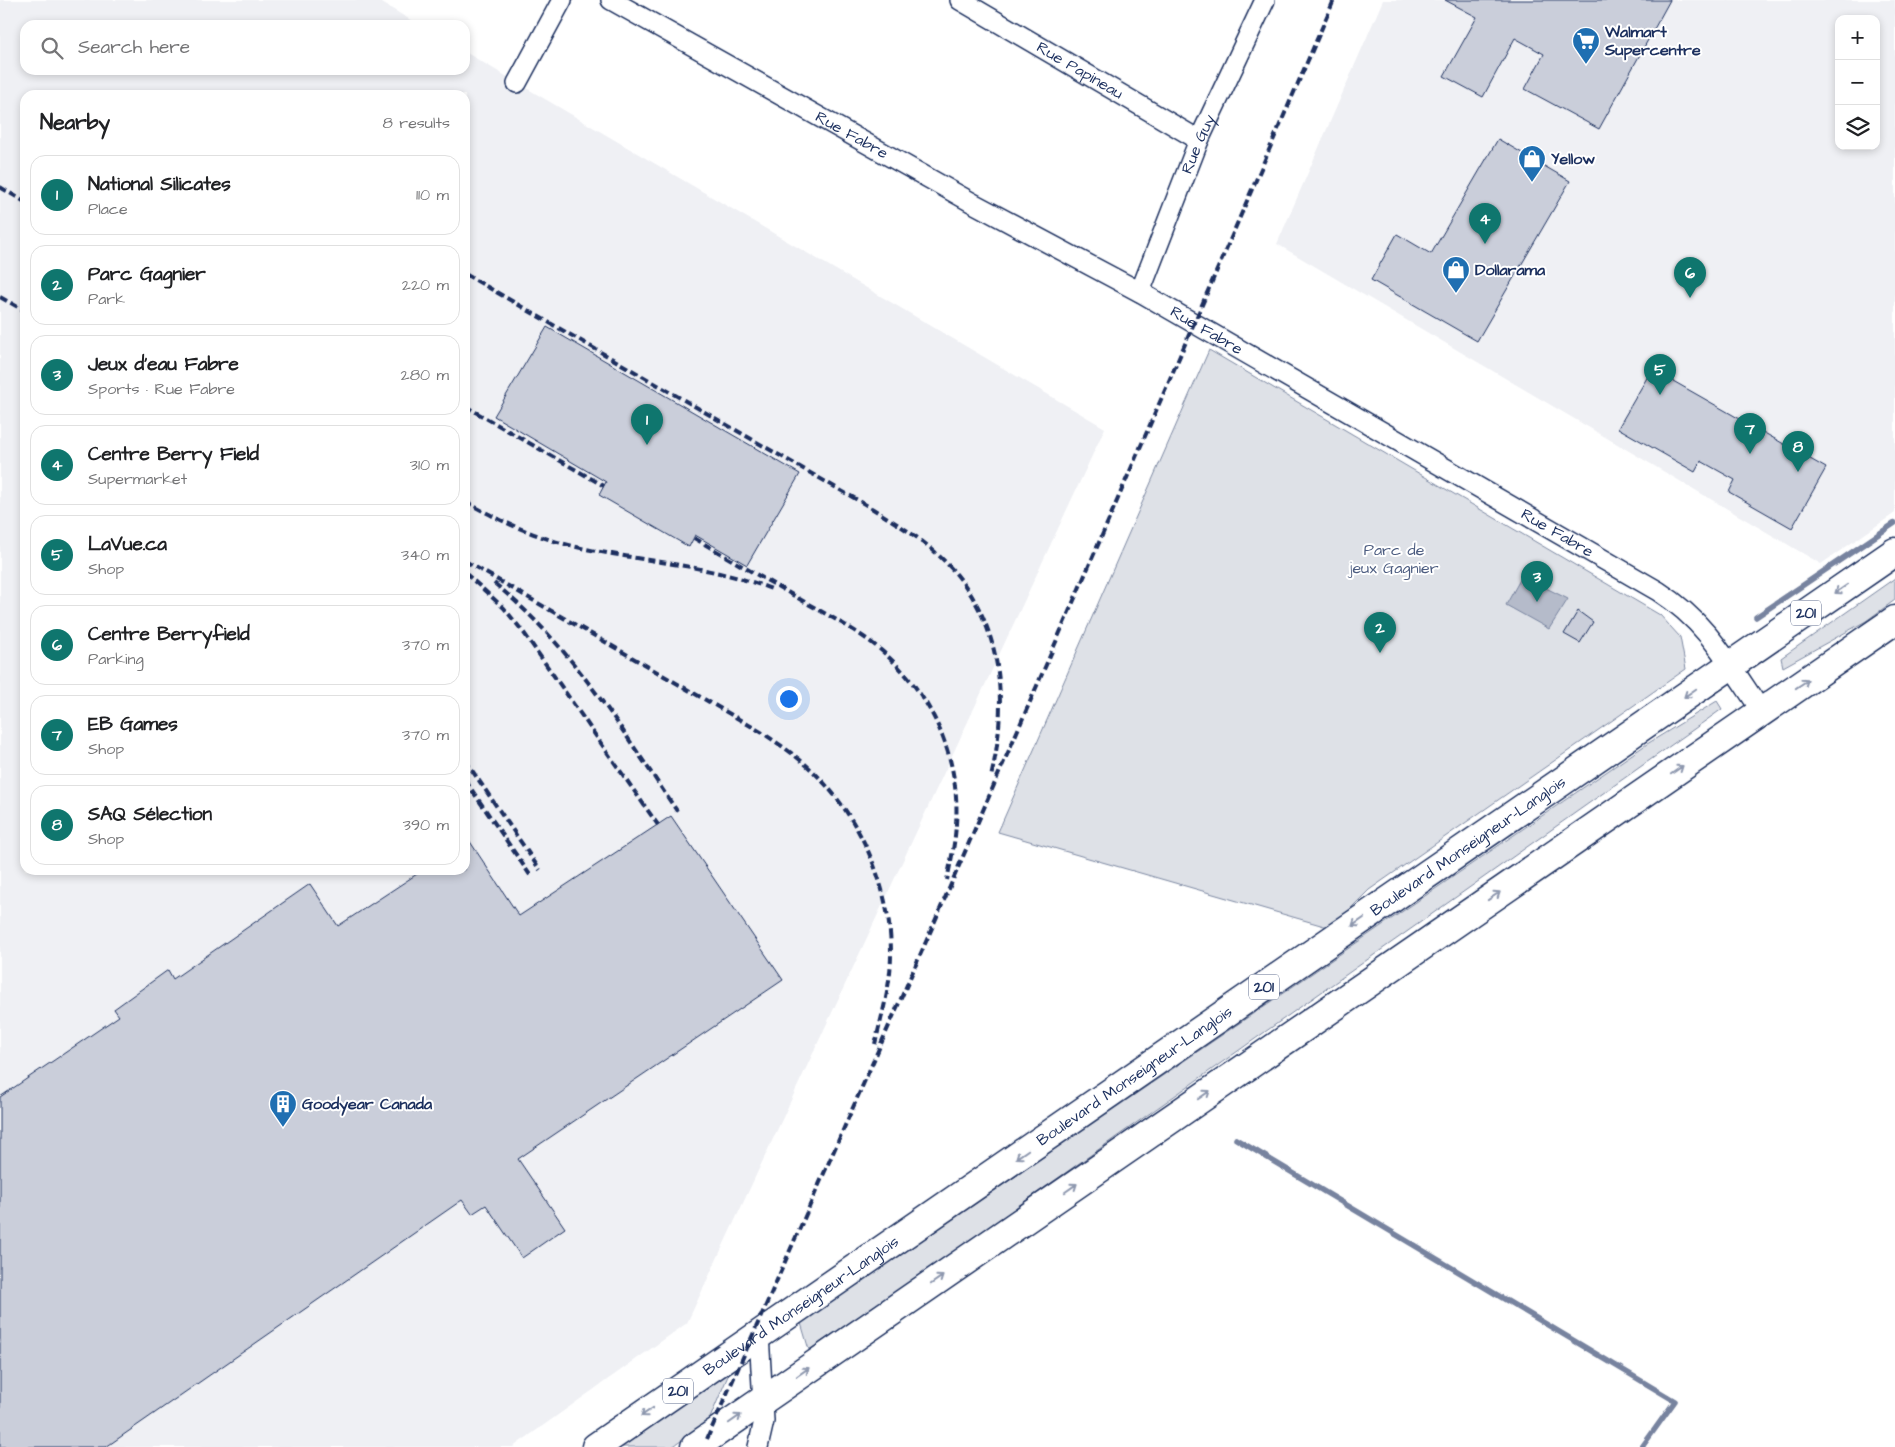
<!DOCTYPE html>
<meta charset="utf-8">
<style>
:root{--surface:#fff;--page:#f2f2f2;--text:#202124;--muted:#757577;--line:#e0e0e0;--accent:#0f766e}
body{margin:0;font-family:"Architects Daughter",sans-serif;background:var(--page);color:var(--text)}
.controls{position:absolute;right:15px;top:15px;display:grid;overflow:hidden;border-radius:10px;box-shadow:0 2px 8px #0003}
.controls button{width:45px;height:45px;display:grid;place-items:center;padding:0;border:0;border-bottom:1px solid var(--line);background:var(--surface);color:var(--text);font:25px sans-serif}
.you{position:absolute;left:788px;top:698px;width:18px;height:18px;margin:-12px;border:4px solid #fff;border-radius:50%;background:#1a73e8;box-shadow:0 0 0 8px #1a73e833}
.badge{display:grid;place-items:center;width:32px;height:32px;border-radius:50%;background:var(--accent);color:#fff;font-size:16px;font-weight:700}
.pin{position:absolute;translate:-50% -41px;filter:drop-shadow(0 1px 2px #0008)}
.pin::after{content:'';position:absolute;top:26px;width:18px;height:15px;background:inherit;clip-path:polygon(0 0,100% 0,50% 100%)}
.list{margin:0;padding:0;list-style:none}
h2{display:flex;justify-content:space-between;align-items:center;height:65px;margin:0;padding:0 20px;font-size:21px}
h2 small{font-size:16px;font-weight:400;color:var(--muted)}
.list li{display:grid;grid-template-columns:32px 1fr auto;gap:15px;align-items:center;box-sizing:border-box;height:80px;margin:0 10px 10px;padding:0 10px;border:1px solid var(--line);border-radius:15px}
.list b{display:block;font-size:19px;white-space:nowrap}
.list p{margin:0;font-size:16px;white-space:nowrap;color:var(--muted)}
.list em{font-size:16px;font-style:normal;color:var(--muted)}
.icon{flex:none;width:28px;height:28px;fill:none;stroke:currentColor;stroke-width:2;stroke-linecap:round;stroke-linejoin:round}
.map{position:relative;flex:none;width:1895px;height:1447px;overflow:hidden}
.search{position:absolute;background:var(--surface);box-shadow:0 2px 8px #0003;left:20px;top:20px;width:450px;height:55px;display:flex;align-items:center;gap:12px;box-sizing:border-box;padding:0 18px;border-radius:15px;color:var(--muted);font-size:19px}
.panel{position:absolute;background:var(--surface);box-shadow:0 2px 8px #0003;left:20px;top:90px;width:450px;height:785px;border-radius:15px}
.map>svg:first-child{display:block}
.built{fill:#eff0f4;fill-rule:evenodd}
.green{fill:#dee1e7;stroke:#7c88a2}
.water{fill:#b5bbca;stroke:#77839f}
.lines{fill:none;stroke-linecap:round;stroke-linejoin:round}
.stream{stroke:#77839f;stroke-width:5.5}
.building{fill:#caceda;stroke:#1b2f5e}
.minor-casing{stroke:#1b2f5e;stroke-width:22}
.highway-casing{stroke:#1b2f5e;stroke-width:31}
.minor{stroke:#fff;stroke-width:19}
.highway{stroke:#fff;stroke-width:28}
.rail{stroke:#1b2f5e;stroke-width:4;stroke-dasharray:8 4;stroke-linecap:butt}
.oneway{stroke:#8d97ae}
.labels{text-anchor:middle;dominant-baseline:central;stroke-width:4;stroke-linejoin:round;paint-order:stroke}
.shield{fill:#fff;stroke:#5f6d8e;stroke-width:1}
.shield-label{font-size:15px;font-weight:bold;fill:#1b2f5e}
.poi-label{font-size:16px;font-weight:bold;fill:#1b2f5e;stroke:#fff;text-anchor:start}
.street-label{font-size:16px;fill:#1b2f5e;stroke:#fff}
.park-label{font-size:16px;fill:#4c5c80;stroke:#fff}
</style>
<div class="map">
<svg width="1895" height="1447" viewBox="0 0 1895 1447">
<rect width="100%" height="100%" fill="#fff"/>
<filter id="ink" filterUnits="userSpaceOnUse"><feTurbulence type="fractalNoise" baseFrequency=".02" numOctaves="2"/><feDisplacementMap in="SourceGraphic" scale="10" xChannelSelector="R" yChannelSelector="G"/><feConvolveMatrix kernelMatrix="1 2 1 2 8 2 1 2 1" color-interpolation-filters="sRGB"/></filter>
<g filter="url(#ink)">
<path class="built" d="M 0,0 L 377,0 L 419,25 L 25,25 L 25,70 L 465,70 L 465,52 L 1105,428 L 687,1323 L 513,1447 L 0,1447 ZM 25,95 L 465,95 L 465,870 L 25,870 Z
M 1383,0 L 1895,0 L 1895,513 L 1821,564 L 1277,244 ZM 1839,19 L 1876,19 L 1876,146 L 1839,146 Z"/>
<path class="green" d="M 1209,350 L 1660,615 L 1680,637 L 1686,669 L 1369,890 L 1331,928 L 998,832 Z
M 1895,578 L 1895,600 L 1866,621 L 1783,667 L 1781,658 Z
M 1717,701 L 1722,709 L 1694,729 L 952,1253 L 809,1350 L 801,1323 L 1647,744 Z
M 730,1371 L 708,1423 L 672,1447 L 620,1447 Z"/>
<path class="water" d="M 1522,576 L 1568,599 L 1549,629 L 1506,605 Z"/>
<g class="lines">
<path class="stream" d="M 1756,617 L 1895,523
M 1236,1139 L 1675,1401 L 1642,1447"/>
</g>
<path class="building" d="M 1445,0 L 1670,0 L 1599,129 L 1525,89 L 1544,54 L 1515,38 L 1483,97 L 1444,76 L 1477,17 Z
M 1498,139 L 1570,181 L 1477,341 L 1371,280 L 1397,234 L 1431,254 Z
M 547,327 L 800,474 L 747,565 L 695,535 L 689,547 L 599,495 L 606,482 L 494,416 Z
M 1652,369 L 1826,468 L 1792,528 L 1729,492 L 1735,480 L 1701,461 L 1695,472 L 1618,428 Z
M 1578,611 L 1593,622 L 1580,643 L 1564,634 Z
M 671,816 L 783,980 L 518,1159 L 565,1228 L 522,1258 L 486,1205 L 472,1214 L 462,1200 L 106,1447 L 0,1447 L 0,1097 L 119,1016 L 114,1009 L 168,970 L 173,979 L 310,884 L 338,926 L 423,870 L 465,870 L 465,834 L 519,916 Z"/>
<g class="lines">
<defs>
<g id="minor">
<path id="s1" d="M 611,0 L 971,202 L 1140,292 L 1658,591 C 1708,623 1729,664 1762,712"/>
<path id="s2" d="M 960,0 L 1199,140"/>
<path d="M 517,83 L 562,0"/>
<path id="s3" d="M 1140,292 L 1199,140 L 1265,0"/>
<path d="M 758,1447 L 764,1421 L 759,1334"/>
</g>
<g id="highway">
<path id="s4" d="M 596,1447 L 1895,552"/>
<path d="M 695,1447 L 1895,620"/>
</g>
</defs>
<use href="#minor" class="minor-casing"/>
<use href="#highway" class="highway-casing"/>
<use href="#minor" class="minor"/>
<use href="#highway" class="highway"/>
<path class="rail" d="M 0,187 L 25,202
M 465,274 L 873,509 C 894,522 916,535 935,552 C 1002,612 1010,695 991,777
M 0,297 L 25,311
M 465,406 L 604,486
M 465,501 C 501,522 540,539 581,548 C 646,562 712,565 774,590
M 694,538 C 730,559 766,580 803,601 C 824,613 847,625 868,640 C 926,682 961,752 956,824 C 955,843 951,861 947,880
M 465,561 L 761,732 C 784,747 807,763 825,784 C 866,830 891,894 891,954 C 891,984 882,1015 875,1044
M 465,573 L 504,608 L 524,633 L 658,825
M 494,583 C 572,646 621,729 677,811
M 465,760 L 540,870
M 465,780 L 530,875
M 707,1439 L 932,928 L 1334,0"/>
</g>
<defs><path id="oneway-shaft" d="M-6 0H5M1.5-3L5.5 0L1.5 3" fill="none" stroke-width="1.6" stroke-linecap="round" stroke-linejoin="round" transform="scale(1.25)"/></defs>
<g class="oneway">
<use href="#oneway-shaft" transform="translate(1841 589) rotate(145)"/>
<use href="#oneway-shaft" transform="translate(1802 684) rotate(-34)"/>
<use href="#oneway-shaft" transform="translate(1690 693) rotate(145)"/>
<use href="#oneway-shaft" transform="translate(1677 770) rotate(-35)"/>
<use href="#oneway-shaft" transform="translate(1494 896) rotate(-34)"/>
<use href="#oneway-shaft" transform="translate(1358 922) rotate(145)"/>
<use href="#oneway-shaft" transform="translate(1204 1095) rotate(-35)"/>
<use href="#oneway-shaft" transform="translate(1022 1154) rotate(145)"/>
<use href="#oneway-shaft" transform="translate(1071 1188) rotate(-35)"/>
<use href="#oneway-shaft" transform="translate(937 1280) rotate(-35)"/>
<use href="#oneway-shaft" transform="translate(803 1372) rotate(-35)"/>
<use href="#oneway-shaft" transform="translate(647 1412) rotate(145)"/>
<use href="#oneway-shaft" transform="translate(735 1419) rotate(-35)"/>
</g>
</g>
<defs>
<symbol id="supermarket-pin" viewBox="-11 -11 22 30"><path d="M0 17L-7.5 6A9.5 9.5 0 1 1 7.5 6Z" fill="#1f6fb2" stroke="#fff"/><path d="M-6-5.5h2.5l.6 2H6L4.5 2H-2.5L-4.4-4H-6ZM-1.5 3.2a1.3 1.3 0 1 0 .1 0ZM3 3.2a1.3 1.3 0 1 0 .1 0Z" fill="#fff"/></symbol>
<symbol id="shop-pin" viewBox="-11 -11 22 30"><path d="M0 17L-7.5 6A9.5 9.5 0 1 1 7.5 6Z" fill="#1f6fb2" stroke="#fff"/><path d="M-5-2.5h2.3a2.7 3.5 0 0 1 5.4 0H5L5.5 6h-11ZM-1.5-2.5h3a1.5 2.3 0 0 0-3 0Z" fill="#fff"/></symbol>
<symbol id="building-pin" viewBox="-11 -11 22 30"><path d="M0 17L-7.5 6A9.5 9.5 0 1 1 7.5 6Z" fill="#1f6fb2" stroke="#fff"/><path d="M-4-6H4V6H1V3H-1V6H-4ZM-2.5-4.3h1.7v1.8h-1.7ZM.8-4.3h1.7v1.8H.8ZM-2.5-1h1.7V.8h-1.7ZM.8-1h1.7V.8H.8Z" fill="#fff"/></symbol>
</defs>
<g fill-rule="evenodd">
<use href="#supermarket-pin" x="1570" y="25" width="32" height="43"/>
<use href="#shop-pin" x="1516" y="143" width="32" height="43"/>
<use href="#shop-pin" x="1440" y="254" width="32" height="43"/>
<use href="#building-pin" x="267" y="1088" width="32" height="43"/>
</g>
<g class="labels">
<g class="shield">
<rect x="1791" y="600.5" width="30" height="25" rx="4"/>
<rect x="1249" y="974.5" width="30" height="25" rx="4"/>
<rect x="663" y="1378.5" width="30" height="25" rx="4"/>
</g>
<g class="shield-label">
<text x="1806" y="613">201</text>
<text x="1264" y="987">201</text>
<text x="678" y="1391">201</text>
</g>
<g class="poi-label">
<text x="1605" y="32">Walmart<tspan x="1605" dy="18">Supercentre</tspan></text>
<text x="1551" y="159">Yellow</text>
<text x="1475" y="270">Dollarama</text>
<text x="302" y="1104">Goodyear Canada</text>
</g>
<g class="street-label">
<text stroke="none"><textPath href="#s2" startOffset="139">Rue Papineau</textPath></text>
<text stroke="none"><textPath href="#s1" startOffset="276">Rue Fabre</textPath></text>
<text stroke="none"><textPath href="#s3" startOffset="159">Rue Guy</textPath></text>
<text stroke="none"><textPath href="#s1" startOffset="681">Rue Fabre</textPath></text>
<text stroke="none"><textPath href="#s1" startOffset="1086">Rue Fabre</textPath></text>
<text stroke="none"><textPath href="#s4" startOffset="1059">Boulevard Monseigneur-Langlois</textPath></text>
<text stroke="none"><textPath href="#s4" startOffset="654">Boulevard Monseigneur-Langlois</textPath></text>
<text stroke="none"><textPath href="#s4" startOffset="249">Boulevard Monseigneur-Langlois</textPath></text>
</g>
<g class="park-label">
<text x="1394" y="550">Parc de<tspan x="1394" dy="18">jeux Gagnier</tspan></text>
</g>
</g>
</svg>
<div class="controls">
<button>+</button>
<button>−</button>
<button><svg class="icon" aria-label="layers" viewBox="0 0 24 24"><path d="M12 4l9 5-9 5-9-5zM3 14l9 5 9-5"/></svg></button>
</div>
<div class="you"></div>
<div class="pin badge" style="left:647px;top:445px">1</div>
<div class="pin badge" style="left:1380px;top:653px">2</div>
<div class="pin badge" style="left:1537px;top:602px">3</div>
<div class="pin badge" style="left:1485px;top:244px">4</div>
<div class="pin badge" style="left:1660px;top:395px">5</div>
<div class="pin badge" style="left:1690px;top:298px">6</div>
<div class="pin badge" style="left:1750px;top:454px">7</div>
<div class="pin badge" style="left:1798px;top:472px">8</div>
<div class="search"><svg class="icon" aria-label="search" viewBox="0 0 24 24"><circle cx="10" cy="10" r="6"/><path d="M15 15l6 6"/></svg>Search here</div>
<section class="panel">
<h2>Nearby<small>8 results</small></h2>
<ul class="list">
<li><span class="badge">1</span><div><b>National Silicates</b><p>Place</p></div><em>110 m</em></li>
<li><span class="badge">2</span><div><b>Parc Gagnier</b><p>Park</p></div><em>220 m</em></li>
<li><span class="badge">3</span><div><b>Jeux d'eau Fabre</b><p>Sports · Rue Fabre</p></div><em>280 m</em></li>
<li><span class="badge">4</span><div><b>Centre Berry Field</b><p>Supermarket</p></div><em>310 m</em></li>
<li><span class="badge">5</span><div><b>LaVue.ca</b><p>Shop</p></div><em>340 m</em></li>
<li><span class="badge">6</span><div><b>Centre Berryfield</b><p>Parking</p></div><em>370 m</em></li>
<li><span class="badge">7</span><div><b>EB Games</b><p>Shop</p></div><em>370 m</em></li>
<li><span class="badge">8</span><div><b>SAQ Sélection</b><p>Shop</p></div><em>390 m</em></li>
</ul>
</section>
</div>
